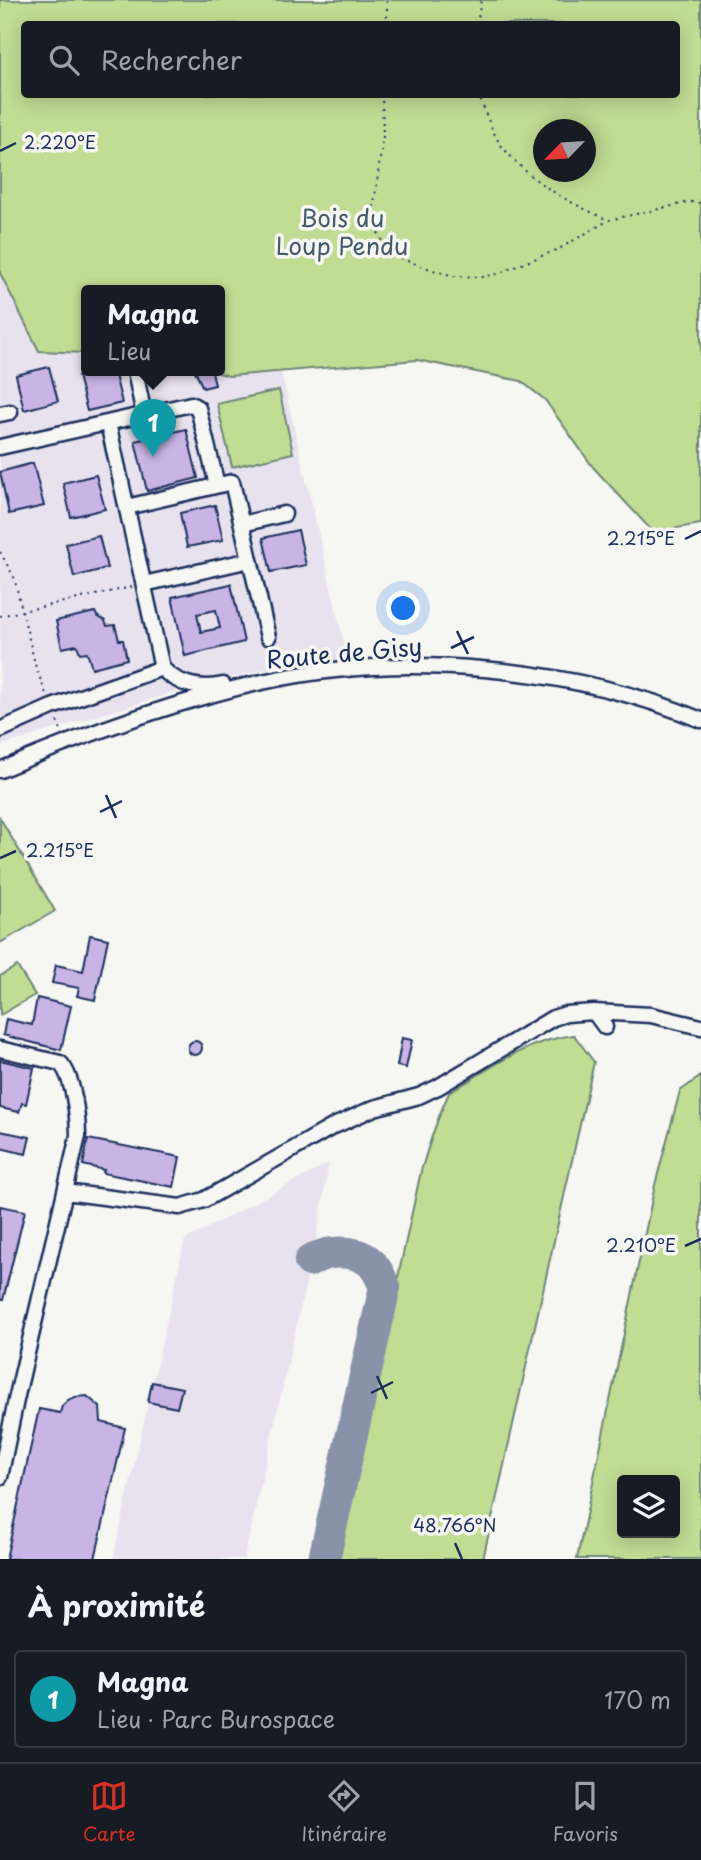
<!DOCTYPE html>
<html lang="fr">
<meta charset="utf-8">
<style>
:root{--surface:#171b24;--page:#242831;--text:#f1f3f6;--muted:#9ea1a6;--line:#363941;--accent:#d93025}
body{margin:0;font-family:"Playpen Sans",sans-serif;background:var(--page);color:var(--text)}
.controls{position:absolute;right:21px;bottom:21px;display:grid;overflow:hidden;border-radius:7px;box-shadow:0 4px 18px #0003}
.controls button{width:63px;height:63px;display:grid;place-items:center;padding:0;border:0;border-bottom:2px solid var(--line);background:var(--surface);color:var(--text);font:35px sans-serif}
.compass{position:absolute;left:533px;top:119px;width:63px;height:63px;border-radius:50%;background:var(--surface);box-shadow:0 4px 18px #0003;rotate:245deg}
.you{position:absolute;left:404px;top:609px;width:24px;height:24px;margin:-18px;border:5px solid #fff;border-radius:50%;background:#1a73e8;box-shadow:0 0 0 10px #1a73e833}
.badge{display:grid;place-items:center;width:46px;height:46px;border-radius:50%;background:var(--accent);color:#fff;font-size:23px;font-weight:700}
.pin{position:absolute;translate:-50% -58px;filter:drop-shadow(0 2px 4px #0008)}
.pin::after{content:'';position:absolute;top:37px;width:24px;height:21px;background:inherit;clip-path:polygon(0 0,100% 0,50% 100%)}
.popup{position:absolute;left:81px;top:285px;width:144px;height:91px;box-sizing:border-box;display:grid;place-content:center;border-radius:7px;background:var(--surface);filter:drop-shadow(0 2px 5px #0005);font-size:23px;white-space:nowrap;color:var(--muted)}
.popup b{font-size:26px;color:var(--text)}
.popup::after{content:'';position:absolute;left:50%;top:100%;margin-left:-14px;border:14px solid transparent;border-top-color:var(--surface)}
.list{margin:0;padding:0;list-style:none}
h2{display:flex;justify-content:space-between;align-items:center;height:91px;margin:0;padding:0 28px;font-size:30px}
h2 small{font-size:23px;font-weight:400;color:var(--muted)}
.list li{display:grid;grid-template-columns:46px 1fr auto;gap:21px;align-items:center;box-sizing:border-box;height:98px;margin:0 14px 14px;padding:0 14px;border:2px solid var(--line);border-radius:7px}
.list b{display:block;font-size:26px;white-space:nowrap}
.list p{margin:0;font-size:23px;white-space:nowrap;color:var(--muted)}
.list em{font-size:23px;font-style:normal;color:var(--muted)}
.icon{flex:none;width:38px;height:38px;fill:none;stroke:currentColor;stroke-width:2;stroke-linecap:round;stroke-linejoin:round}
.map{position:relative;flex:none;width:701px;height:1559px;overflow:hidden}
.search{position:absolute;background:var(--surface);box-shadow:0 4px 18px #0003;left:21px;right:21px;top:21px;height:77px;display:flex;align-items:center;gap:18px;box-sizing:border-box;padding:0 24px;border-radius:7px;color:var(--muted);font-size:26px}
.sheet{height:203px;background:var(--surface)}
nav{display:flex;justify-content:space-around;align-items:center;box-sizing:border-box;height:98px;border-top:2px solid var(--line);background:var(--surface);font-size:19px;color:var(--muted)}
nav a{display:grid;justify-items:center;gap:4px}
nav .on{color:var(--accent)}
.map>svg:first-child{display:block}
.built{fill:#e8e2ee}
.green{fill:#c1dc93;stroke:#6e8678;stroke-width:2;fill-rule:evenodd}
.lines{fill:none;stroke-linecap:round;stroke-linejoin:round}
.taxiway{stroke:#8892a8;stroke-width:32}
.building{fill:#c8b5e6;stroke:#1b2f5e;stroke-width:2;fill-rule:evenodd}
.minor-casing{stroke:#1b2f5e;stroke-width:19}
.path{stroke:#1b2f5e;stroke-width:2;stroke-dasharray:2 5;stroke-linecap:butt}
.minor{stroke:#f6f6f2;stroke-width:14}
.ticks{fill:none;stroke:#1b2f5e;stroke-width:2.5}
.labels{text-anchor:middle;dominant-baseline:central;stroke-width:7;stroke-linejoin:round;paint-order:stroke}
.park-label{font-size:24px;fill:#445a6b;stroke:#f6f6f2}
.street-label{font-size:24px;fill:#1b2f5e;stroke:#f6f6f2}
.ticks-label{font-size:18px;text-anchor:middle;fill:#1b2f5e;stroke:#f6f6f2;stroke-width:7;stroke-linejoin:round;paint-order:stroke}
</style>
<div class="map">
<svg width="701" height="1559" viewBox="0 0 701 1559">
<rect width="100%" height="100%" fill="#f6f6f2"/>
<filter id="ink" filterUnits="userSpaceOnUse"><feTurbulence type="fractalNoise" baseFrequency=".0143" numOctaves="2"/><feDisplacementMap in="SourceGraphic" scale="14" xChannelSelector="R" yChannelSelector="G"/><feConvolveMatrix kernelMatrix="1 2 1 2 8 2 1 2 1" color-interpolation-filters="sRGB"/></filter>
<g filter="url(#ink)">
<path class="built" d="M 0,273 L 39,351 L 86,353 L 86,371 L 212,371 L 229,376 L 281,371 L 348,661 L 279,666 L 188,688 L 0,746 Z
M 329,1163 L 317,1234 L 244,1559 L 113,1559 L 185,1240 Z"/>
<path class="green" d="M 0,0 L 701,0 L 701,524 L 653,532 L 593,467 L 545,400 L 521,381 L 417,360 L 229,376 L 212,371 L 220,371 L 220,291 L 86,291 L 86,353 L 39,351 L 0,273 ZM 676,24 L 676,94 L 24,94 L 24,24 ZM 544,130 L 586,130 L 586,172 L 544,172 Z
M 279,390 L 293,453 L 232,467 L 217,404 Z
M 0,818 L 55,911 L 0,943 Z
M 17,966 L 35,995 L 0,1015 L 0,976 Z
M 574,1035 L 594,1062 L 483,1559 L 337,1559 L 421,1171 C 429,1144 437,1118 449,1093 C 489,1069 527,1040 574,1035 Z
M 701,1076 L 701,1559 L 577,1559 L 655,1185 L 680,1091 ZM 675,1480 L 675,1533 L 622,1533 L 622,1480 Z"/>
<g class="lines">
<path class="taxiway" d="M 310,1261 C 326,1250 355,1249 370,1262 C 377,1268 381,1278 385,1287 L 324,1559"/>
</g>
<path class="building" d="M 49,367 L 58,401 L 24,410 L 16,375 Z
M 100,371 L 114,371 L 122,403 L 87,411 L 78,376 Z
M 195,371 L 212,371 L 215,385 L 203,388 Z
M 186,429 L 198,478 L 147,491 L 135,441 Z
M 33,463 L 44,506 L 9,514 L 0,472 Z
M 96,475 L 105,509 L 71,517 L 63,483 Z
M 215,505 L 223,540 L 187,547 L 180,513 Z
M 298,530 L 306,565 L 271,572 L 263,538 Z
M 99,536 L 107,568 L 74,577 L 66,544 Z
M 231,584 L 244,642 L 185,656 L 172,597 ZM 216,610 L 220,628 L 201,632 L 197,614 Z
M 95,612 L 97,616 L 105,621 L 107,626 L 115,625 L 119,640 L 123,640 L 127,659 L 92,668 L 87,652 L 80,653 L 77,645 L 62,648 L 56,621 Z
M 90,935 L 108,939 L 95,1000 L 77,996 L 79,988 L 52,983 L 56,965 L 83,971 Z
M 37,998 L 71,1006 L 61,1050 L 3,1035 L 6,1019 L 32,1025 Z
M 402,1038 L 412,1040 L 406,1068 L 397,1066 Z
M188 1048a7 7 0 1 1 14 0a7 7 0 1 1-14 0Z
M 0,1060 L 34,1068 L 26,1104 L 22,1103 L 19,1112 L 0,1108 Z
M 0,1131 L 30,1137 L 26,1154 L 0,1148 Z
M 88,1139 L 180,1157 L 174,1187 L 103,1173 L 104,1170 L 83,1165 Z
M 0,1206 L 25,1211 L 3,1300 L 0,1300 Z
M 152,1382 L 182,1388 L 177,1408 L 148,1402 Z
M 87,1396 L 100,1407 L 101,1422 L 125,1428 L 95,1559 L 6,1559 L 39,1409 L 60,1413 L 62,1406 L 68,1400 L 75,1397 Z"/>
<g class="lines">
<defs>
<path id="minor" d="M 135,371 L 144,415
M 0,414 L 10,412
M 108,423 L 162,668 C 177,685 201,690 223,685
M 0,447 L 191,404 L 198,408 L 217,485
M 127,507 L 232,482 L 268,637
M 242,524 L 284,514
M 144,584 L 250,560
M 0,730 L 52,707 L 162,668
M 0,770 C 85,734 172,702 262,682 C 399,651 572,666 701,720
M 594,1012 L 651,1015 L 701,1027
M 0,1049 L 60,1063 C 73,1075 78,1117 78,1136 L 16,1400 L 0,1477
M 65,1192 L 180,1207 L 204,1200 L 334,1126 L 374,1108 L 419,1096 L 438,1087 L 553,1018 L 566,1014 L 594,1012 L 605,1027"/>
</defs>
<use href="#minor" class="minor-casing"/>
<path class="path" d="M 387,24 L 387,0
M 477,24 L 481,0
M 382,94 L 383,136 L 373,212 L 376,229 L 386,247 L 402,259 L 436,271 L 454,276 L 483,277 L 497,274 L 559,249 L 609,220 L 690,202 L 701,203
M 478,94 C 485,110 491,131 501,145 C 532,184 565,200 608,220
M 0,552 L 14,577 L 36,668 L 47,696
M 0,616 L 132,587
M 57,721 L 62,732"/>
<use href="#minor" class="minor"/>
</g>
</g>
<path class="ticks" d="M 0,151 L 16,143M 685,539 L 701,531M 457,631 L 468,654M 451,648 L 474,637M 106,795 L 116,818M 100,812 L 122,801M 0,858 L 16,851M 685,1246 L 701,1239M 377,1376 L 387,1399M 371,1393 L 393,1382M 455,1543 L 462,1559"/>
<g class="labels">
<g class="park-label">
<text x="342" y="217">Bois du<tspan x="342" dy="28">Loup Pendu</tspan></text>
</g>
<g class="street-label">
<text transform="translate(344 652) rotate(-5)">Route de Gisy</text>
</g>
</g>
<g class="ticks-label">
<text x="60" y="149">2.220°E</text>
<text x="641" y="545">2.215°E</text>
<text x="60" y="857">2.215°E</text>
<text x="641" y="1252">2.210°E</text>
<text x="455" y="1532">48.766°N</text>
</g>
</svg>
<div class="controls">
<button><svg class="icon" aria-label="layers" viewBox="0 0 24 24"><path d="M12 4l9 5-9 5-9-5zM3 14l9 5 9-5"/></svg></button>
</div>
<svg class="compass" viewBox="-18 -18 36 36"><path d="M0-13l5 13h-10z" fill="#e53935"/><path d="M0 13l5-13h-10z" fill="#9ea1a6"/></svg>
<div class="you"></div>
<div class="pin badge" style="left:153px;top:457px;background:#0f9aa8">1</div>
<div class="popup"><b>Magna</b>Lieu</div>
<div class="search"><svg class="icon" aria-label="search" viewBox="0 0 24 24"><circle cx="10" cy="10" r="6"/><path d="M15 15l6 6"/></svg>Rechercher</div>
</div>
<section class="sheet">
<h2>À proximité<small></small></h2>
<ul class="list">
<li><span class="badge" style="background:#0f9aa8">1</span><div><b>Magna</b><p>Lieu · Parc Burospace</p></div><em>170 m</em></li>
</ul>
</section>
<nav>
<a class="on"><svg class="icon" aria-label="map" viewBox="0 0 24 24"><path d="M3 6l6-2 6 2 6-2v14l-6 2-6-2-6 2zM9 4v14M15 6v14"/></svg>Carte</a>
<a><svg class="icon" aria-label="directions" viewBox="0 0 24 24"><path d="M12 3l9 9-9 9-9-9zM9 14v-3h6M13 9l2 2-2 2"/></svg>Itinéraire</a>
<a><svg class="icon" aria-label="saved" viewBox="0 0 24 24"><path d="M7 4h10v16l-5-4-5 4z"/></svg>Favoris</a>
</nav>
